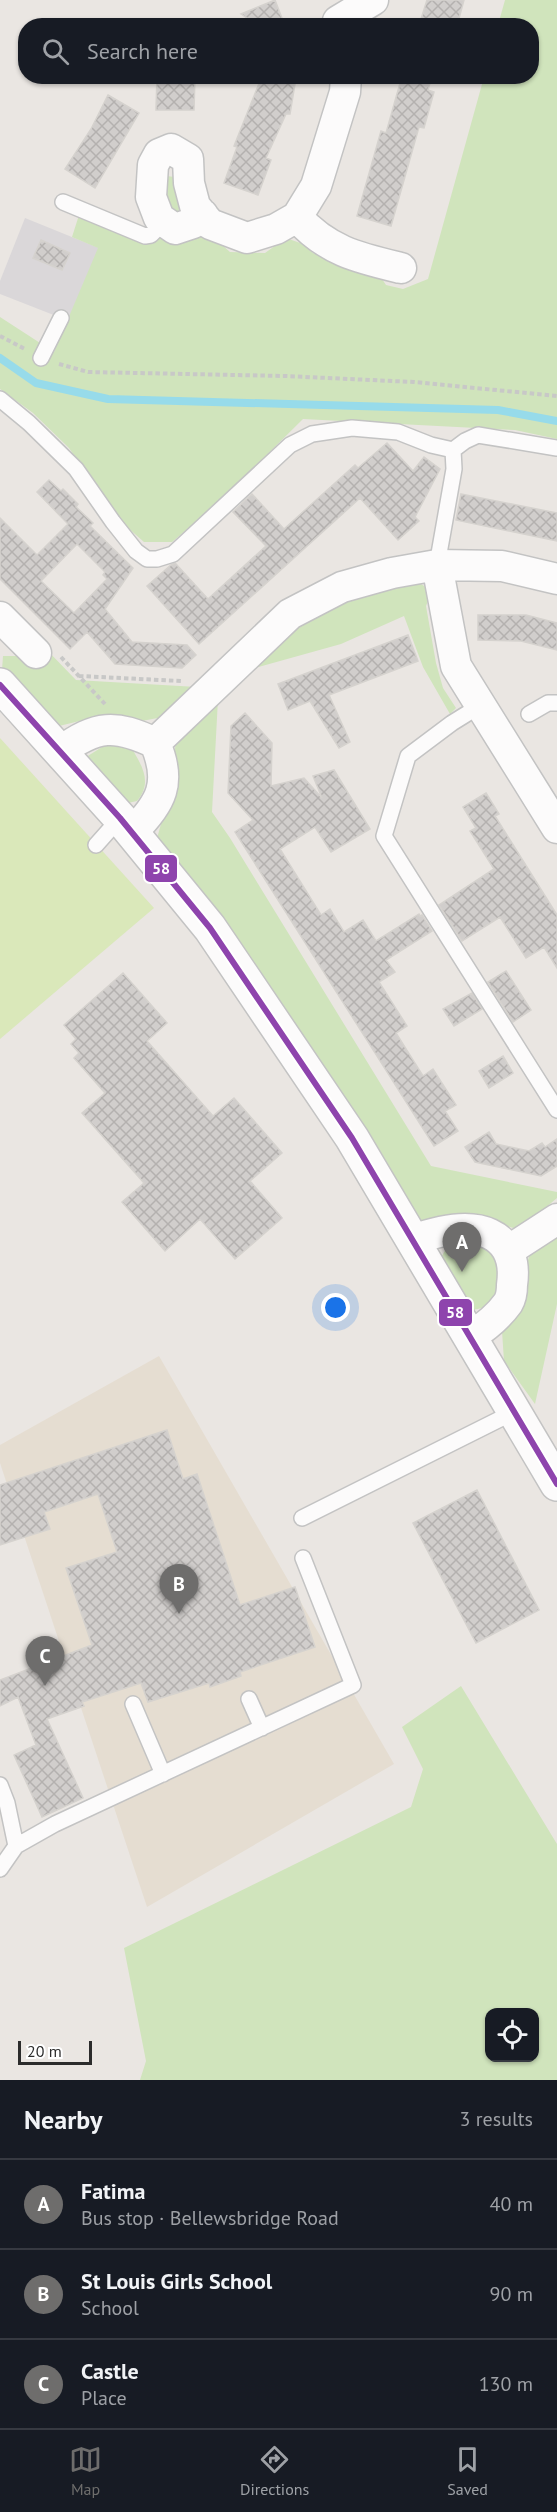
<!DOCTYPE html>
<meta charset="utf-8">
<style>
:root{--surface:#171b24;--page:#20242c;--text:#f1f3f6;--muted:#9ea1a6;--line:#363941;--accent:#6e6d6c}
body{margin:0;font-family:"PT Sans",sans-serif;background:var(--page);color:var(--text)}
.controls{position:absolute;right:18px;bottom:18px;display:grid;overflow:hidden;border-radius:12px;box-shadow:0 2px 4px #0004}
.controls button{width:54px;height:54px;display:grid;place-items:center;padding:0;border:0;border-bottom:2px solid var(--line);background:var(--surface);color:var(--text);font:30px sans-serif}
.scale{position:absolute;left:18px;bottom:15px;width:74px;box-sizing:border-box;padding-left:6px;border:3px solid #2c2c2c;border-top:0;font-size:16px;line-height:21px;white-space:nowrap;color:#2c2c2c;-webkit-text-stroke:4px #fff;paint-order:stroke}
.you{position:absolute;left:336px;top:1308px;width:21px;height:21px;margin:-15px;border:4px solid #fff;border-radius:50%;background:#1a73e8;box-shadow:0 0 0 9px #1a73e833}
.badge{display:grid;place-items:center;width:39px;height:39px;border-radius:50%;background:var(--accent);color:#fff;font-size:20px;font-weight:700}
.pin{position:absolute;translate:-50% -50px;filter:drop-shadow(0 2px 3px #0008)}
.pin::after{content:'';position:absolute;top:32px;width:21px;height:18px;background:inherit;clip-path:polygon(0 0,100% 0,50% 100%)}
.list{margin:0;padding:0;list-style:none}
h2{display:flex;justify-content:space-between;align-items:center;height:78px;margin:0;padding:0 24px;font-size:26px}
h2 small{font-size:20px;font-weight:400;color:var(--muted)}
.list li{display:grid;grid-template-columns:39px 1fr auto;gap:18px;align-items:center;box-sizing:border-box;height:90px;padding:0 24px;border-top:2px solid var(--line)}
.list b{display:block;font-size:22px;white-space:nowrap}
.list p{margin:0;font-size:20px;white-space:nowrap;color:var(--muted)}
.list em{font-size:20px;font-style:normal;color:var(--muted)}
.icon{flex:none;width:33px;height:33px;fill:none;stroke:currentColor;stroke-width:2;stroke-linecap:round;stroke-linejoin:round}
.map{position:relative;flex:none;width:557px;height:2080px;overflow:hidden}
.search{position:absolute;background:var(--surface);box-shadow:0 2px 4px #0004;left:18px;right:18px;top:18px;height:66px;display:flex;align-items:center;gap:15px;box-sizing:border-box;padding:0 21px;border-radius:24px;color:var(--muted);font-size:22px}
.sheet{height:348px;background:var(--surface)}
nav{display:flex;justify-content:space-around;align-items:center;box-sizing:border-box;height:84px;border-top:2px solid var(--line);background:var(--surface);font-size:16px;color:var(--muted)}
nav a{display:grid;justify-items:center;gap:3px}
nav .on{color:var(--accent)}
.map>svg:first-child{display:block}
.industrial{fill:#dad7d9}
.education{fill:#e5ddd1}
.grass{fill:#d0e4bc;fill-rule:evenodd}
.pitch{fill:#dae8ba}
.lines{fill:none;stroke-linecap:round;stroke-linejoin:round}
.stream{stroke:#97dbea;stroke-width:8}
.building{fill:url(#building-cross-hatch);stroke:#d5d2ce;stroke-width:1.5;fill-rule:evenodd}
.lane-casing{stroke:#c3c3c3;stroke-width:18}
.street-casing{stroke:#c3c3c3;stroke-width:33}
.secondary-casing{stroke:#c3c3c3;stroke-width:36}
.path{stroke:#c8c8c7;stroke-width:4;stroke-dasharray:4.5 3;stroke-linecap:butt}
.lane{stroke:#fcfbfb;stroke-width:15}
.street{stroke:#fcfbfb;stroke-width:30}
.secondary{stroke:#fcfbfb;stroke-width:33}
.bus-1-casing{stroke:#fff;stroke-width:10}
.bus-1{stroke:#8e44ad;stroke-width:6}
.line-badge{stroke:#fff;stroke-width:2}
.badge-label{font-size:16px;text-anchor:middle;font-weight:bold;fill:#fff}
</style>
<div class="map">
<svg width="557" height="2080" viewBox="0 0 557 2080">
<defs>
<pattern id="building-cross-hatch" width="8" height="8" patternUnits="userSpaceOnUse" patternTransform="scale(1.5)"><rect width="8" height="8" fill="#d1cecc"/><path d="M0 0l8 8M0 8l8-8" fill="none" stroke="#b4b1af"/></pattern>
</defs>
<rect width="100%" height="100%" fill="#eae6e2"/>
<path class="industrial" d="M 25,218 L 99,248 L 69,321 L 0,294 L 0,281 Z"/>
<path class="education" d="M 159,1356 L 394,1764 L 147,1907 L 0,1463 L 0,1445 Z"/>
<path class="grass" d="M 505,0 L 557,0 L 557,439 L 515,430 L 303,419 L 217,504 L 172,542 L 144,542 L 119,520 L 69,448 L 33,413 L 0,389 L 0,317 L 54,352 L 98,248 L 72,237 L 79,215 L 186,238 L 211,235 L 230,252 L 265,253 L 286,238 L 303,244 L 313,253 L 378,273 L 386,285 L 403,289 L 428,279 L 484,77 L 532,76 L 532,26 L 498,25 Z
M 167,176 L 174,177 L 180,207 L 178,212 L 169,209 L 161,197 Z
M 410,583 L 421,584 L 432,591 L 426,606 L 436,663 L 443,688 L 456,708 L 450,714 L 423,667 L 404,616 L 341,644 L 248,670 C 266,654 284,635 305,621 C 335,600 375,592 410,583 Z
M 44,647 L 76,680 L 197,687 L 163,717 L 131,723 L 96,717 L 55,727 L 2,670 L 3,656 L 30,656 Z
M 218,699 L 212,812 L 230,838 L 431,1166 L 557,1192 L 557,1198 L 519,1230 L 486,1219 L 416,1223 L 156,842 L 169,795 L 176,741 Z
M 110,742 L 131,747 C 142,766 153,782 137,801 L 123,804 L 83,759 Z
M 557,1233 L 557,1304 L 535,1404 L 504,1361 L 502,1331 L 525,1292 L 527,1262 L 532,1250 Z
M 459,1242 C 465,1243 473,1241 478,1243 C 500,1250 507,1287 491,1303 C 486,1308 476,1309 469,1311 L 439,1261 L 447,1247 Z
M 461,1686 L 557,1844 L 557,2080 L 140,2080 L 146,2061 L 124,1948 L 411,1807 L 423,1769 L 402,1727 ZM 490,2012 L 534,2012 L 534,2058 L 490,2058 Z"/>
<path class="pitch" d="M 0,738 L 154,908 L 0,1039 Z"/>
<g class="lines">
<path class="stream" d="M 0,358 L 36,383 L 108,399 L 498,410 L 557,421"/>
</g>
<path class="building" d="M 275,0 L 285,26 L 259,26 L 241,14 Z
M 427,0 L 464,0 L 457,26 L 445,26 L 421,19 Z
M 157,76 L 195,76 L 194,110 L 156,110 Z
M 262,76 L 292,76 L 292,84 L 295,84 L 290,114 L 286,114 L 266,158 L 271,160 L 258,195 L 224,183 L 237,147 L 234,146 Z
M 402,76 L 432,76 L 428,90 L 434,92 L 424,128 L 419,127 L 391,226 L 357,216 L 381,131 L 386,133 Z
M 108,95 L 139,113 L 95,188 L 65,169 L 91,129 Z
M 41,240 L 70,253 L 62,270 L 33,258 Z
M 387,443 L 413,471 L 424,457 L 440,469 L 415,517 L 419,521 L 398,540 L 360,498 L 199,644 L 147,586 L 171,565 L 175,563 L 208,599 L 266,546 L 233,512 L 252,494 L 284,529 L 355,465 L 358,468 Z
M 49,480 L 61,491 L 63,489 L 78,504 L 76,507 L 93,523 L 90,526 L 133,568 L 105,609 L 132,642 L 187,645 L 196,655 L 182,668 L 115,664 L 87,632 L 70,649 L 0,579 L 0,518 L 37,555 L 68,524 L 37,492 ZM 77,544 L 105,572 L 103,575 L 107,579 L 74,613 L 41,581 Z
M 461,494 L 557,513 L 557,541 L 456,520 Z
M 478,615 L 526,615 L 557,623 L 557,650 L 521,641 L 478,640 Z
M 408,635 L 418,661 L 329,695 L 350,742 L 339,748 L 310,701 L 288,710 L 278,684 Z
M 245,713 L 272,743 L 271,786 L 304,778 L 322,798 L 313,776 L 334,770 L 370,829 L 331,852 L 315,827 L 280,849 L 321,915 L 330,909 L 344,932 L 363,920 L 376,941 L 419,914 L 420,916 L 422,915 L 432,931 L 386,960 L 395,972 L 379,982 L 407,1026 L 396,1033 L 423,1076 L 433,1069 L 456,1105 L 445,1111 L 458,1131 L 434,1146 L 235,832 L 253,820 L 228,793 L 231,726 Z
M 486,793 L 499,814 L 495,816 L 557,915 L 557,968 L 544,947 L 526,958 L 500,917 L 462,941 L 439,905 L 494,869 L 470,831 L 476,828 L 463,807 Z
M 506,971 L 531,1010 L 513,1022 L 488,982 Z
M 123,973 L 167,1023 L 147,1041 L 213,1116 L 234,1098 L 282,1153 L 250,1181 L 282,1218 L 235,1259 L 200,1219 L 165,1251 L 122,1202 L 144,1183 L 82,1113 L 105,1093 L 74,1058 L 79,1053 L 71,1044 L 76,1039 L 64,1025 Z
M 472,993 L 482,1009 L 454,1026 L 443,1009 Z
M 503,1056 L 513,1073 L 489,1088 L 479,1071 Z
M 489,1132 L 496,1144 L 529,1151 L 542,1143 L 545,1147 L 557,1139 L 557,1166 L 541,1176 L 475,1162 L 465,1147 Z
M 167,1430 L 183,1479 L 197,1474 L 240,1605 L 295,1587 L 315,1647 L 240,1672 L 241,1676 L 210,1687 L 209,1683 L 148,1702 L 141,1683 L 82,1702 L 84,1706 L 47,1719 L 83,1798 L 42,1817 L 14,1755 L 36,1745 L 18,1697 L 0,1706 L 0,1680 L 92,1645 L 66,1568 L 117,1552 L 98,1494 L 44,1512 L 50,1529 L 0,1545 L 0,1485 Z
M 477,1490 L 539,1610 L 476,1643 L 413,1523 Z"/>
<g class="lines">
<defs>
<path id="lane" d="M 63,202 L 145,236 L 151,235 L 164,222
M 41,358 L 61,318
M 0,399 L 29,423 L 76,469 L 113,522 L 136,551 L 147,559 L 157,559 L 173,554 L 290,445 L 312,434 L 352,428 L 398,432 L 431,445 L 453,450
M 437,565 L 454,469 L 453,450 L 465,441 L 478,435 L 557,448
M 481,705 L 452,723 L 408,756 L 384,836 L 557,1110
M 529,714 L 548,703 L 557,703
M 96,845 L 120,818
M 302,1518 L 514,1412
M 249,1699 L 262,1728
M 133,1704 L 163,1774
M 0,1785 L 7,1803 L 16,1846
M 0,1869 L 16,1846 L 55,1824 L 353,1685 L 303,1558"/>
<path id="street" d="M 338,21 L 373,0
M 203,215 L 193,223 L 175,229 L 159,218 L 151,197 L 153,165 L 159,154 L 171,149 L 188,159 L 189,183 L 195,206 L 210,224 L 247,238 L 276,229 L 297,217 L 316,186 L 345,92 L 346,76
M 297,217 C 327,251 359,258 401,268
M 437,565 L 456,666 L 557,828
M 0,617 L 36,653
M 155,743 L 290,614 L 342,587 L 392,573 L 437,565 L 502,566 L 557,579
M 61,751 C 97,725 115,724 155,743 C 172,782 162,803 132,832
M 413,1240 C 435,1232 467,1223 490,1234 C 511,1244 515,1264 512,1285 C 512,1291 511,1298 508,1303 C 498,1317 484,1328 470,1337
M 508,1251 L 557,1219"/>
<path id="secondary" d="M 0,685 L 120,818 L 210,928 L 352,1138 L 557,1484"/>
</defs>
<use href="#lane" class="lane-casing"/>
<use href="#street" class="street-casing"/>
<use href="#secondary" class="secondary-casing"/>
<path class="path" d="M 0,336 L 25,349
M 59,364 L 88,372 L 285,376 L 414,382 L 557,396
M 61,657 L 105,704
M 79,676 L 181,681"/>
<use href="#lane" class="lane"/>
<use href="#street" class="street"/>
<use href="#secondary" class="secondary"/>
<defs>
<path id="bus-1" d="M 0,685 L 120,818 L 210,928 L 352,1138 L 557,1484"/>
</defs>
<use href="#bus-1" class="bus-1-casing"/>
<use href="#bus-1" class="bus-1"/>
</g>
<g class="line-badge">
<rect x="144" y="854" width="34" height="29" rx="6" fill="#8e44ad"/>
<rect x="438" y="1298" width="35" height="29" rx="6" fill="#8e44ad"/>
</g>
<g class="badge-label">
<text x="161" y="874">58</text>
<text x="455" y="1318">58</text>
</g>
</svg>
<div class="controls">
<button><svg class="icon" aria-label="locate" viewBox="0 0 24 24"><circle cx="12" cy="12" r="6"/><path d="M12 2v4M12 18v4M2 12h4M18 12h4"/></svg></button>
</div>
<div class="scale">20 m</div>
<div class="you"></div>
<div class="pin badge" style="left:462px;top:1272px">A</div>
<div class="pin badge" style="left:179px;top:1614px">B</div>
<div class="pin badge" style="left:45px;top:1686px">C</div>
<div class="search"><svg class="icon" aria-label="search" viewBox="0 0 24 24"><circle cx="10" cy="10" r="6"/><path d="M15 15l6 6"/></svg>Search here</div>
</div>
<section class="sheet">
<h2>Nearby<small>3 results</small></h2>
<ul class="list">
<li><span class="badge">A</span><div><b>Fatima</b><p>Bus stop · Bellewsbridge Road</p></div><em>40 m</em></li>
<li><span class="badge">B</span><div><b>St Louis Girls School</b><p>School</p></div><em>90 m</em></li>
<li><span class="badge">C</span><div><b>Castle</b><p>Place</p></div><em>130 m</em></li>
</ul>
</section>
<nav>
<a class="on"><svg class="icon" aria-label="map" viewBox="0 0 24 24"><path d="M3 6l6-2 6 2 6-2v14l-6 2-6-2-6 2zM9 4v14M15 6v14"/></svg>Map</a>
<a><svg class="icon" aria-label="directions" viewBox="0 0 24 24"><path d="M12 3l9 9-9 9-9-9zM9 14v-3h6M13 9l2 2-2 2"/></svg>Directions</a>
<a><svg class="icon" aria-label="saved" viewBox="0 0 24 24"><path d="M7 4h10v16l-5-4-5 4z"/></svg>Saved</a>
</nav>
